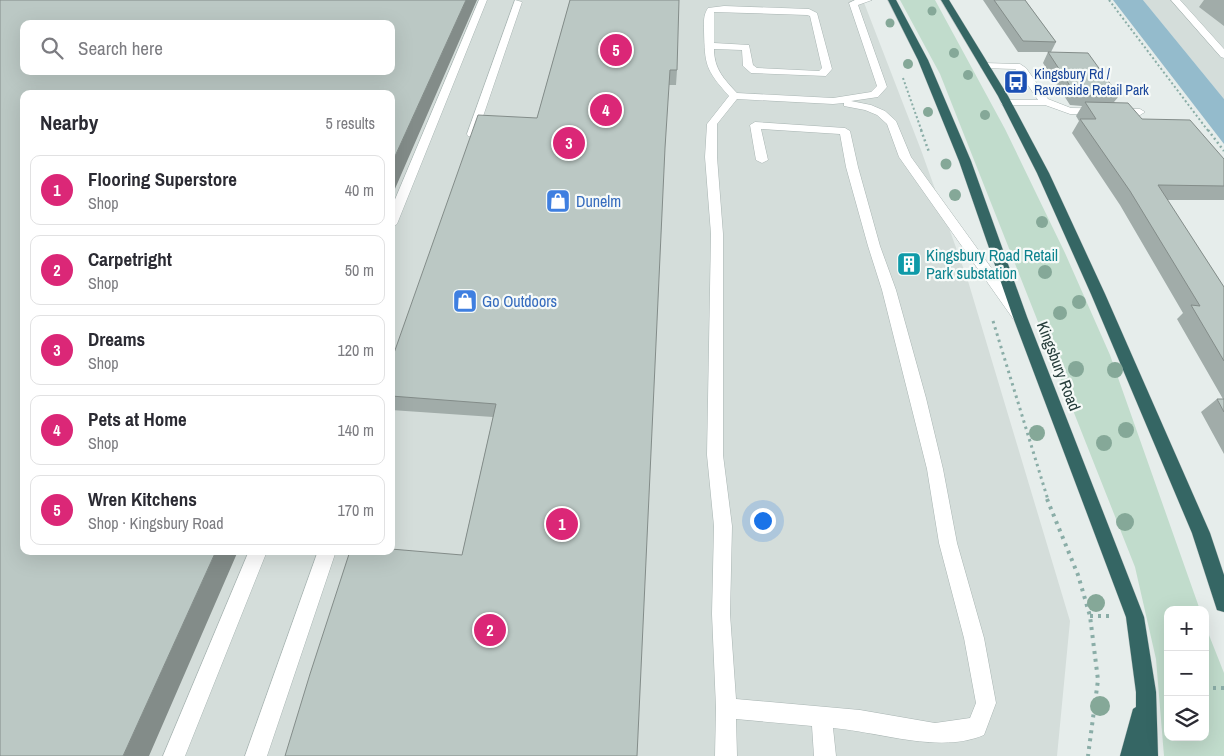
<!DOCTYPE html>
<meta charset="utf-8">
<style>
:root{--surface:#fff;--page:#f2f2f3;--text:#2b2b33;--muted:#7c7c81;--line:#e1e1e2;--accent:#db2777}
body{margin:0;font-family:"Archivo Narrow",sans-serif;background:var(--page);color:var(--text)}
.controls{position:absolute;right:15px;bottom:15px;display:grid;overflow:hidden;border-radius:10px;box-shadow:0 5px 20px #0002}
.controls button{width:45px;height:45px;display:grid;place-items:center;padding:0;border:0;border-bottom:1px solid var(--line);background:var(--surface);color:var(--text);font:25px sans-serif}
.you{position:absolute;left:762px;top:520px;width:18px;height:18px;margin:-12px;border:4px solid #fff;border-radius:50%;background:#1a73e8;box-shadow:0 0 0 8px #1a73e833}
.badge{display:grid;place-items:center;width:32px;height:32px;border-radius:50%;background:var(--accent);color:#fff;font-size:16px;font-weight:700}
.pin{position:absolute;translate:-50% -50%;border:2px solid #fff;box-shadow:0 1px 5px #0006}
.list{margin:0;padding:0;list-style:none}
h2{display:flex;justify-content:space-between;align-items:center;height:65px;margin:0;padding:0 20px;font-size:21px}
h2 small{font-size:16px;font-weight:400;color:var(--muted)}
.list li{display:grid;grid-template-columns:32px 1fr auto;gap:15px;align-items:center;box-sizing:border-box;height:70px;margin:0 10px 10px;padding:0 10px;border:1px solid var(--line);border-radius:10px}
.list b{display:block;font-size:19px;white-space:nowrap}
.list p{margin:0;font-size:16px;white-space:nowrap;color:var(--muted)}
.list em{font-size:16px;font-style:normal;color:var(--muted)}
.icon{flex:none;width:28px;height:28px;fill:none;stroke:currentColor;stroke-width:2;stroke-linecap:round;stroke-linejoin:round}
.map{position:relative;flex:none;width:1224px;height:756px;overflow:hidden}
.search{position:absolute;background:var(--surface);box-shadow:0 5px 20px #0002;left:20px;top:20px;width:375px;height:55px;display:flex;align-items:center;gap:12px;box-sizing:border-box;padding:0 18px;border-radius:10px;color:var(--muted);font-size:19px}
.panel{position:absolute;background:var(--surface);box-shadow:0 5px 20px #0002;left:20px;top:90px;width:375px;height:465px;border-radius:10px}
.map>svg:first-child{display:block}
.built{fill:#d4ddda;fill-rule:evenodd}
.green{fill:#c1dccc}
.water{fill:#94bbcc}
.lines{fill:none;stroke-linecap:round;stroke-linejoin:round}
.lane-casing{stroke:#a9b5b3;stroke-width:1}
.highway-casing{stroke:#c2c9c8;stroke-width:1}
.path-far3{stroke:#8aada7;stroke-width:2;stroke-dasharray:2 2.5;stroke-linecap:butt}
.path-far2{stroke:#8aada7;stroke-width:2.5;stroke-dasharray:2 3;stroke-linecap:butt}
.path-far1{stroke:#8aada7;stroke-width:3;stroke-dasharray:2.5 4;stroke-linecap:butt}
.path{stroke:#8aada7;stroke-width:4;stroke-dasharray:3 5;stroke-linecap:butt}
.lane{fill:#fff;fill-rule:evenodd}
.highway{fill:#356664;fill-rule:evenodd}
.tree{fill:#85a898}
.wall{fill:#a1aca9}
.shaded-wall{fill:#838c89}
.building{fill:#bbc8c4;stroke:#838c89;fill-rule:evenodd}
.labels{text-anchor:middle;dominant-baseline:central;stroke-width:4.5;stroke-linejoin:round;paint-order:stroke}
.far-transit-label{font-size:14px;fill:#164399;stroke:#f6faf8;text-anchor:start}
.shop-label{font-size:16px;fill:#366cbe;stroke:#f6faf8;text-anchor:start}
.culture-label{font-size:16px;fill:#0d838f;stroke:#f6faf8;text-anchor:start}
.street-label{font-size:16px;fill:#263d3b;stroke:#f6faf8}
</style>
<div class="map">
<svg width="1224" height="756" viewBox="0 0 1224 756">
<rect width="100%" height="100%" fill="#e6edeb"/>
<path class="built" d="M 0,0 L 863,0 L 921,150 L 968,281 L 1070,621 L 1057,756 L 0,756 ZM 24,24 L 391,24 L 391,71 L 24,71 ZM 24,94 L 391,94 L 391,551 L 24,551 Z
M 1143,0 L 1224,0 L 1224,99 Z"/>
<path class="green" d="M 900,0 L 935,0 L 1005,129 L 1065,253 L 1110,355 L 1200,610 L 1168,610 L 1168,737 L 1205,737 L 1205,625 L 1224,673 L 1224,756 L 1164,756 L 1156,659 L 1135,567 L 940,74 Z"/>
<path class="water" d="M 1113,0 L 1143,0 L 1224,99 L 1224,144 Z"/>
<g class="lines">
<defs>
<path id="lane" d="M 479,0 L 487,0 L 397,224 L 391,228 L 391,209 Z
M 515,0 L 522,2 L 477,134 L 472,137 L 468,136 L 467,134 Z
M 855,0 L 872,0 L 858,5 L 887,87 L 878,97 L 851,101 L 871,105 L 885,111 L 896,121 L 911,157 L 1026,316 L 1024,320 L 1019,321 L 1014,320 L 899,157 L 887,124 L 877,115 L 865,110 L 844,106 L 844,103 L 833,104 L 737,99 L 717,124 L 717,157 L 723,234 L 723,455 L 732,526 L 730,614 L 736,699 L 860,710 L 935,723 L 970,718 L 976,703 L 964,638 L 939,543 L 927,469 L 882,290 L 868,246 L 846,167 L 840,134 L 761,129 L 768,160 L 762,163 L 756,160 L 750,125 L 755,122 L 845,128 L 850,131 L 858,167 L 880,246 L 896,290 L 926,398 L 943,469 L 957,543 L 984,638 L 996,703 L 984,735 C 940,754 880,732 833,728 L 836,756 L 814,756 L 812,726 L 736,719 L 737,756 L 715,756 L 716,708 L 712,614 L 714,526 L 707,455 L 711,234 L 705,157 L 707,124 L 729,96 C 705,69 705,65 704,31 C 704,22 703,16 708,8 L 724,6 L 809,9 L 817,13 L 832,69 L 826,76 L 751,73 L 743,66 L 742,50 L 714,49 C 714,69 724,79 737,93 L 833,98 L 871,92 L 877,86 L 849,3 ZM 714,12 L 807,15 L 810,16 L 822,68 L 819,71 L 757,68 L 753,65 L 749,45 L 714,43 Z
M 1171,0 L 1180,0 L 1224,49 L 1224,58 L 1221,57 Z
M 984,63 L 1020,64 L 1026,68 L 1048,99 L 1071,108 L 1140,109 L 1145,112 L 1140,115 L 1070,114 L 1045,105 L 1002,105 L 1001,103 L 1006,100 L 1038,100 L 1019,72 L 1015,69 L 981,68 L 981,64 Z
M 249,551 L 267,551 L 185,756 L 163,756 Z
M 318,551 L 336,551 L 267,756 L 245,756 Z"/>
<path id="highway" d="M 888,0 L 896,0 L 928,60 L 971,161 L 1027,317 L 1144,617 L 1156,692 L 1158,756 L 1120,756 L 1133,709 L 1136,707 L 1136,692 L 1126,617 L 1013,317 L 959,161 L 918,60 Z
M 941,0 L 949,0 L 1008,96 L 1049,173 L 1105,294 L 1210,533 L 1224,575 L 1224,612 L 1217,610 L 1192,533 L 1091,294 L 1037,173 L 998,96 Z"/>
</defs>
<use href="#lane" class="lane-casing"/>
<use href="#highway" class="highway-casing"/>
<path class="path-far3" d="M 1109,0 L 1209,132
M 903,78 L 922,132"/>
<path class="path-far2" d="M 921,130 L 929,152
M 1208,130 L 1224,151"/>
<path class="path-far1" d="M 993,321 L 1048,500"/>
<path class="path" d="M 1047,499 L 1078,575 L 1090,616 L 1098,680 L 1088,756
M 1090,616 L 1110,616
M 1205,688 L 1224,688"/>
<use href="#lane" class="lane"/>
<use href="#highway" class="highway"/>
</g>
<g class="tree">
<circle cx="932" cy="11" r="4.5"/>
<circle cx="890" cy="23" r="4.5"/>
<circle cx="954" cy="53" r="5"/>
<circle cx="908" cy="64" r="5"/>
<circle cx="968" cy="75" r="5"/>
<circle cx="928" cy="112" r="5"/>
<circle cx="985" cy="115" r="5"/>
<circle cx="946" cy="164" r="5.5"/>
<circle cx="955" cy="195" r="6"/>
<circle cx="1042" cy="222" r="6"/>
<circle cx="1045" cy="272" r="7"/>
<circle cx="1079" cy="302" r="7"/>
<circle cx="1060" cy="313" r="7"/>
<circle cx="1076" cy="369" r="8"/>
<circle cx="1115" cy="370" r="8"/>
<circle cx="1126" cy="430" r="8"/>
<circle cx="1037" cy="433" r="8"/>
<circle cx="1104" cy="443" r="8"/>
<circle cx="1125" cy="522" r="9"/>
<circle cx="1096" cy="603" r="9"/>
<circle cx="1100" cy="706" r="10"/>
</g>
<path class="wall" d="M 570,0 L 677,70 L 676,85 L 669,85 L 462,555 L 493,417 L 391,410 L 391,356 L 394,353 L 537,118 Z
M 983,0 L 1025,0 L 1056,42 L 1051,52 L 1018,52 Z
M 1204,0 L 1224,0 L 1224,26 L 1199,7 Z
M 1048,52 L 1119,96 L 1114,102 L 1142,119 L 1224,159 L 1224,200 L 1167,200 L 1224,287 L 1224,412 L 1223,399 L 1177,319 L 1183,313 L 1120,205 L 1072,133 L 1079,121 L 1076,116 L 1082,106 L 1070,105 L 1043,63 Z
M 1217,399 L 1224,412 L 1224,454 L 1201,412 Z"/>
<path class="shaded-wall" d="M 466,0 L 477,0 L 391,198 L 391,165 Z
M 216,551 L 238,551 L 149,756 L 123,756 Z"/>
<path class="building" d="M 0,0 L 466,0 L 391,165 L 391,94 L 24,94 L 24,551 L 216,551 L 123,756 L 0,756 ZM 24,24 L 391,24 L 391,71 L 24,71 Z
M 570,0 L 679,0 L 677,70 L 670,70 L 665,148 L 637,756 L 285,756 L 310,674 L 350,551 L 391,551 L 391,549 L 462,555 L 496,404 L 391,396 L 391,356 L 394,353 L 478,115 L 537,118 Z
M 994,0 L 1025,0 L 1056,42 L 1023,41 Z
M 1048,52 L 1088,53 L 1119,96 L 1076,95 Z
M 1085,102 L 1128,103 L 1142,119 L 1190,120 L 1224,159 L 1224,186 L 1158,185 L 1224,287 L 1224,361 L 1191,305 L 1200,306 L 1130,191 L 1080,119 L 1096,119 Z
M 1217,399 L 1224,399 L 1224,412 Z"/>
<defs>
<symbol id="bus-square" viewBox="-11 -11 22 22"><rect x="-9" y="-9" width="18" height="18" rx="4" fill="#1a4fb4" stroke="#f6faf8"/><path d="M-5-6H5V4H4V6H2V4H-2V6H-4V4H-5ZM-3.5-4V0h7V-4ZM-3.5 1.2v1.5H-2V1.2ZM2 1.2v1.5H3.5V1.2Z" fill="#fff"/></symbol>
<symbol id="shop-square" viewBox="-11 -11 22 22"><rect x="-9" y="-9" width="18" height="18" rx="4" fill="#3f7fe0" stroke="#f6faf8"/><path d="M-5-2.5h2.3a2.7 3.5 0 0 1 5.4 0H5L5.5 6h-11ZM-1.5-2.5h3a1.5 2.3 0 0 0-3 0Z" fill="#fff"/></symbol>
<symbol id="building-square" viewBox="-11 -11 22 22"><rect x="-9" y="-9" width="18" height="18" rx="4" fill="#0f9aa8" stroke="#f6faf8"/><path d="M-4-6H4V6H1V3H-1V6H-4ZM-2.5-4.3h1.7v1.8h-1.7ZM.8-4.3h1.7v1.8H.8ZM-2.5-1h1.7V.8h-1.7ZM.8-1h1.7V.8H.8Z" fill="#fff"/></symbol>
</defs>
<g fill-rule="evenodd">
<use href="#bus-square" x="1002" y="68" width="28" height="28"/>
<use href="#shop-square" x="544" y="187" width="28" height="28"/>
<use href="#building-square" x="895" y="250" width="28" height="28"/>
<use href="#shop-square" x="451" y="287" width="28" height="28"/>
</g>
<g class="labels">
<g class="far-transit-label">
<text x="1034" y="74">Kingsbury Rd /<tspan x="1034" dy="16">Ravenside Retail Park</tspan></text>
</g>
<g class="shop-label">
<text x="576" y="201">Dunelm</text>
<text x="482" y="301">Go Outdoors</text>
</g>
<g class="culture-label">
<text x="926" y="255">Kingsbury Road Retail<tspan x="926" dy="18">Park substation</tspan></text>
</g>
<g class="street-label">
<text transform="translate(1059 366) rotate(69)">Kingsbury Road</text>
</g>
</g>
</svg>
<div class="controls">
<button>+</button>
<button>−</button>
<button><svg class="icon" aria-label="layers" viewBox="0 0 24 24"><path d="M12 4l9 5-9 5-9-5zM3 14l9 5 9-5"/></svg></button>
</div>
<div class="you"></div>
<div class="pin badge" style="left:562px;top:524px">1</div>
<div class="pin badge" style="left:490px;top:630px">2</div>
<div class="pin badge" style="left:569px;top:143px">3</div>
<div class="pin badge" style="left:606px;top:110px">4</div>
<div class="pin badge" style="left:616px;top:50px">5</div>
<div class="search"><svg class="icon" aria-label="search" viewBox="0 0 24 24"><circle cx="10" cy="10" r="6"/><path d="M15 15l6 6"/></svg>Search here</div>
<section class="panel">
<h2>Nearby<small>5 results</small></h2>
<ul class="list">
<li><span class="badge">1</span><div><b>Flooring Superstore</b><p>Shop</p></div><em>40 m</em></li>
<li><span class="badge">2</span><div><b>Carpetright</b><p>Shop</p></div><em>50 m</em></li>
<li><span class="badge">3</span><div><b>Dreams</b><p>Shop</p></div><em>120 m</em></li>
<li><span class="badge">4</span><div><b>Pets at Home</b><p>Shop</p></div><em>140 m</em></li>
<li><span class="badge">5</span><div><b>Wren Kitchens</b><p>Shop · Kingsbury Road</p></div><em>170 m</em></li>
</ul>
</section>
</div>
